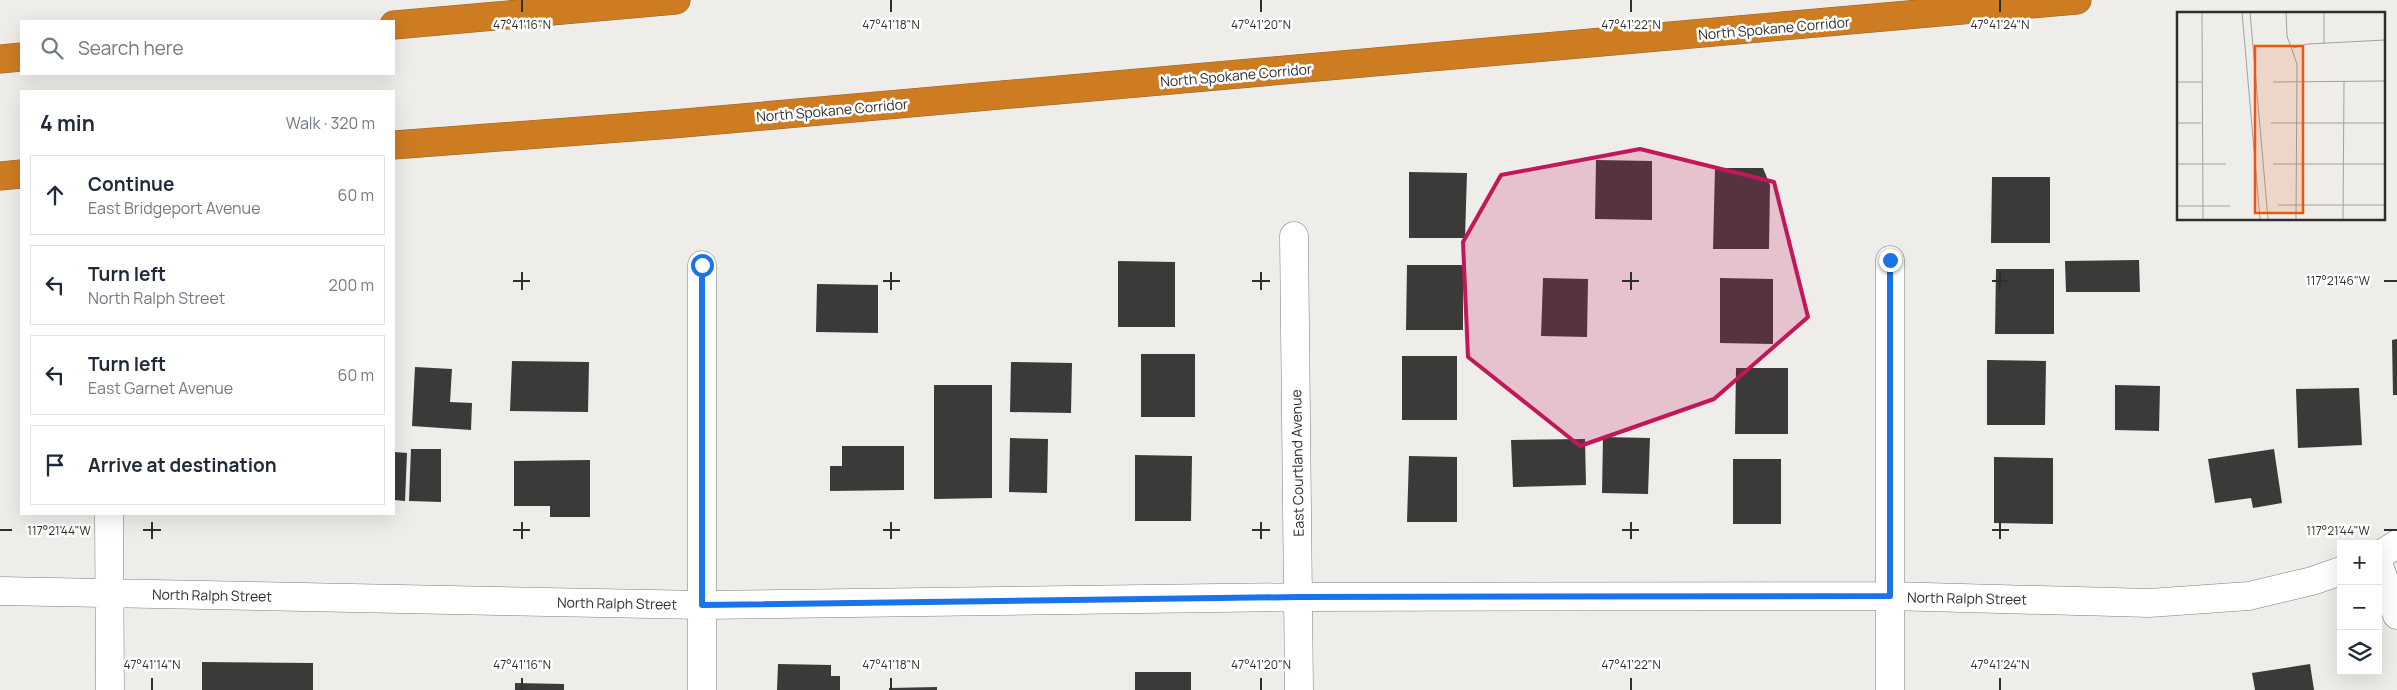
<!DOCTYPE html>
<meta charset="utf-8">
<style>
:root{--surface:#fff;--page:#f6f6f7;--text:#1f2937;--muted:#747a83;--line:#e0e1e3}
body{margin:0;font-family:Manrope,sans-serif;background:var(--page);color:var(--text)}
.controls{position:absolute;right:15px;bottom:15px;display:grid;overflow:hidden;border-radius:0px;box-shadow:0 5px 20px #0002}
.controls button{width:45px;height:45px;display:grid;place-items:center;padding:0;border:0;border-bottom:1px solid var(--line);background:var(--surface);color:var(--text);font:25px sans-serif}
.stop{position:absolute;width:15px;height:15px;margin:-11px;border:4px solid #1a73e8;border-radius:50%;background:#fff}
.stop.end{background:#1a73e8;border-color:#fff;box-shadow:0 1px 5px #0008}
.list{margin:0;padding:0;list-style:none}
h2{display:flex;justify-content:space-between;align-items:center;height:65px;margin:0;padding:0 20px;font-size:21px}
h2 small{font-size:16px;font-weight:400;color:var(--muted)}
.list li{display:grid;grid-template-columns:32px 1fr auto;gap:15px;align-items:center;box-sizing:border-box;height:80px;margin:0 10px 10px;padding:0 10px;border:1px solid var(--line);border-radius:0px}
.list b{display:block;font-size:19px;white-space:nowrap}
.list p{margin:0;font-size:16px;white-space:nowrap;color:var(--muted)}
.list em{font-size:16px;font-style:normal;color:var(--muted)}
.icon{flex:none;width:28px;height:28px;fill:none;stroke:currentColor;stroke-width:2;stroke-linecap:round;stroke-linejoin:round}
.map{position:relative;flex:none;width:2397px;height:690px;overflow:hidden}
.search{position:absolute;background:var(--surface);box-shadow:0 5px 20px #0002;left:20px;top:20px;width:375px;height:55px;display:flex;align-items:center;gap:12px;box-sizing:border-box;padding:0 18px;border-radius:0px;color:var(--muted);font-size:19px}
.panel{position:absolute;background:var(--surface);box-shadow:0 5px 20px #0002;left:20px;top:90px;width:375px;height:425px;border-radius:0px}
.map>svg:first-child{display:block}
.building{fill:#3c3a39}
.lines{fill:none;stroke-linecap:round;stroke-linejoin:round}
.minor-casing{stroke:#7f7e7c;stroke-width:29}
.highway-casing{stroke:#956126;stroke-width:29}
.minor{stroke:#fff;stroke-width:28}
.highway{stroke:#cd7c22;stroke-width:28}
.route{stroke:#1a73e8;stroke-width:6}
.marked{fill:#c2185b;fill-opacity:0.2;stroke:#c2185b;stroke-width:4;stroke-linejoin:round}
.ticks{fill:none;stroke:#2e2e2d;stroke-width:2}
.labels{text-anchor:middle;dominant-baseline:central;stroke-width:5;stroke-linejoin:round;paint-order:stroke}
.street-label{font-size:14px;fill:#2e2e2d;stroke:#fff}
.inset-road{fill:none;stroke:#a1a19e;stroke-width:1}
.view{fill:#e8590c;fill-opacity:0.15;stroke:#e8590c;stroke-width:2.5}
.inset-edge{fill:none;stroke:#2e2e2d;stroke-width:2.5}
.ticks-label{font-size:12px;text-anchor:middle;fill:#2e2e2d;stroke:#fff;stroke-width:5;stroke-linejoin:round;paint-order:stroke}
</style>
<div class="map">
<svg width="2397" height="690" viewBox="0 0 2397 690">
<rect width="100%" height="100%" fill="#eeedea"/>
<path class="building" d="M 1596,160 L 1652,161 L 1652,220 L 1595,219 Z
M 1715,168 L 1763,168 L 1770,185 L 1769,249 L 1713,249 Z
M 1409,172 L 1467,173 L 1465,238 L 1409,238 Z
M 1992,177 L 2050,177 L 2050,243 L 1991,243 Z
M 2139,260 L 2140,292 L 2066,292 L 2065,261 Z
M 1118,261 L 1175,262 L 1175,327 L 1118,327 Z
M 1407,265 L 1463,265 L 1463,330 L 1406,330 Z
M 1996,269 L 2054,269 L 2054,334 L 1995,334 Z
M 1543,278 L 1588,279 L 1587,337 L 1541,336 Z
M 1720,278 L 1773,279 L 1773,344 L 1720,343 Z
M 817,284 L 878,285 L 878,333 L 816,332 Z
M 2397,339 L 2397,395 L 2393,395 L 2392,340 Z
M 1141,354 L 1195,354 L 1195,417 L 1141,417 Z
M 1402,356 L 1457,356 L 1457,420 L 1402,420 Z
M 1987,360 L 2046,361 L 2045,425 L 1987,425 Z
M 512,361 L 589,362 L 588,412 L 510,411 Z
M 1011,362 L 1072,363 L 1071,413 L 1010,412 Z
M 415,367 L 452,369 L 450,402 L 472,403 L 471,430 L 412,426 Z
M 1736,368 L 1788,368 L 1788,434 L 1735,434 Z
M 934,385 L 992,385 L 992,498 L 934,499 Z
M 2115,385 L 2160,386 L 2159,431 L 2115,430 Z
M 2359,388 L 2362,445 L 2298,448 L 2296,389 Z
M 1603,437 L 1650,438 L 1648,494 L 1602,493 Z
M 1010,438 L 1048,439 L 1047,493 L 1009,492 Z
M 1585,439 L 1586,485 L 1513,487 L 1511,440 Z
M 842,446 L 904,446 L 904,490 L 830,491 L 830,466 L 842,466 Z
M 411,449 L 441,449 L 441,502 L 409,501 Z
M 2274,449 L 2282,503 L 2253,508 L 2251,498 L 2215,503 L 2208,459 Z
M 394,452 L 407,453 L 405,501 L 394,500 Z
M 1135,455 L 1192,456 L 1191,521 L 1135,521 Z
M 1409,456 L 1457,457 L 1457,522 L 1407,522 Z
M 1994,457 L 2053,458 L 2053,524 L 1994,523 Z
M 1733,459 L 1781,459 L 1781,524 L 1733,524 Z
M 590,460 L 590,517 L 550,517 L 550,506 L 514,506 L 514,461 Z
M 202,662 L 313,663 L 313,690 L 202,690 Z
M 778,664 L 831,665 L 831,676 L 840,676 L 840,690 L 777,690 Z
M 2310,664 L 2314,690 L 2255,690 L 2252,673 Z
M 1135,672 L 1191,672 L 1191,690 L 1135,690 Z
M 515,683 L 564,684 L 564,690 L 515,690 Z
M 937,687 L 937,690 L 889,690 L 889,688 Z"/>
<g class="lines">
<defs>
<path id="minor" d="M 1294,236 L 1299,690
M 702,265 L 702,690
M 109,514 L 110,690
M 2378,556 L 2397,544
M 2378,563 L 2397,615
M 0,591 L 702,605 L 1299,597 L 1890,596 L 2149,603 L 2249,596 L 2312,581 L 2341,571
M 1890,690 L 1890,260"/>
<path id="highway" d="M 394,25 L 676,0
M 0,59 L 21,57
M 394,145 L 673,124 L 2077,0
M 0,176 L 21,174"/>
</defs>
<use href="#minor" class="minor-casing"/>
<use href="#highway" class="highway-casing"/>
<use href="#minor" class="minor"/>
<use href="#highway" class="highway"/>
</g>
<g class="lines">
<path class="route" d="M 702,265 L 702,605 L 1299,597 L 1890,596 L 1890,260"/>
</g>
<path class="marked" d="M 1640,149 L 1774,182 L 1808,317 L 1714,399 L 1580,446 L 1468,357 L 1463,242 L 1501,175 Z"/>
<path class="ticks" d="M 522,0 L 522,12M 891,0 L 891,12M 1261,0 L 1261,12M 1631,0 L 1631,12M 2000,0 L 2000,12M 522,272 L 522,290M 891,272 L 891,290M 1261,272 L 1261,290M 1631,272 L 1631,290M 2000,272 L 2000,290M 513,281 L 530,281M 883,281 L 900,281M 1252,281 L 1270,281M 1622,281 L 1639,281M 1992,281 L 2009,281M 2384,281 L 2397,281M 152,522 L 152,539M 522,522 L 522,539M 891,522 L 891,539M 1261,522 L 1261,539M 1631,522 L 1631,539M 2000,522 L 2000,539M 0,530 L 12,530M 143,530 L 161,530M 513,530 L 530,530M 883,530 L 900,530M 1252,530 L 1270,530M 1622,530 L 1639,530M 1992,530 L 2009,530M 2384,530 L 2397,530M 152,678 L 152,690M 522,678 L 522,690M 891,678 L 891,690M 1261,678 L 1261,690M 1631,678 L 1631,690M 2000,678 L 2000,690"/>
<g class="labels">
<g class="street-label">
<text transform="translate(1774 28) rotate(-5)">North Spokane Corridor</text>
<text transform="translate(1236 75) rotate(-5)">North Spokane Corridor</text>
<text transform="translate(832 110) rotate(-5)">North Spokane Corridor</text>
<text transform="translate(1297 463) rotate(-91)">East Courtland Avenue</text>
<text transform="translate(212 595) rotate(1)">North Ralph Street</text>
<text transform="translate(1967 598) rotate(1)">North Ralph Street</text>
<text transform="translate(617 603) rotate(1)">North Ralph Street</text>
</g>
</g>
<g transform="translate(2177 12)">
<rect width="208" height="208" fill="#eeedea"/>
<path class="inset-road" d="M 25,0 L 26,207M 65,0 L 83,207M 73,0 L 91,207M 109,0 L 110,24 L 120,52 L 119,207M 147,32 L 147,0M 116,36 L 131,32 L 208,28M 0,70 L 25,70M 96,70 L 208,69M 0,111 L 24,111M 94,111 L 208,111M 0,152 L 49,152M 96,152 L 208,152M 101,193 L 208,193M 0,194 L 53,194M 166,207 L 167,70"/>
<path class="view" d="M 78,34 L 126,34 L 126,201 L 78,201 Z"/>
<rect width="208" height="208" class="inset-edge"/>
</g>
<g class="ticks-label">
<text x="522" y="29">47°41'16"N</text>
<text x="891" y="29">47°41'18"N</text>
<text x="1261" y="29">47°41'20"N</text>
<text x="1631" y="29">47°41'22"N</text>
<text x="2000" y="29">47°41'24"N</text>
<text x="2338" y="285">117°21'46"W</text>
<text x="2338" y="535">117°21'44"W</text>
<text x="59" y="535">117°21'44"W</text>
<text x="152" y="669">47°41'14"N</text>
<text x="522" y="669">47°41'16"N</text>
<text x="891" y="669">47°41'18"N</text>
<text x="1261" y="669">47°41'20"N</text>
<text x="1631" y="669">47°41'22"N</text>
<text x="2000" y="669">47°41'24"N</text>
</g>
</svg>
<div class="controls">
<button>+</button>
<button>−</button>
<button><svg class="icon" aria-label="layers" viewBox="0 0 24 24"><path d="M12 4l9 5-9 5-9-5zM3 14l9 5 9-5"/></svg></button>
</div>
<div class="stop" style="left:702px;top:265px"></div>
<div class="stop end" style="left:1890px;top:260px"></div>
<div class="search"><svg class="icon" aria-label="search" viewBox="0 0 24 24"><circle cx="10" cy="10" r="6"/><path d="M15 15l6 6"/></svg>Search here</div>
<section class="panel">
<h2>4 min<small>Walk · 320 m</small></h2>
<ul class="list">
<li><svg class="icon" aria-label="ahead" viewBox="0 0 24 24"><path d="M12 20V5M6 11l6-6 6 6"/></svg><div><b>Continue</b><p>East Bridgeport Avenue</p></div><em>60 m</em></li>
<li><svg class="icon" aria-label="left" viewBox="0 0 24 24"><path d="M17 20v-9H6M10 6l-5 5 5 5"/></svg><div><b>Turn left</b><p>North Ralph Street</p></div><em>200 m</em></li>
<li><svg class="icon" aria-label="left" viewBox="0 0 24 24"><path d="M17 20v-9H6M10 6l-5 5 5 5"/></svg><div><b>Turn left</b><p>East Garnet Avenue</p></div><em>60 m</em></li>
<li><svg class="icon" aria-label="arrive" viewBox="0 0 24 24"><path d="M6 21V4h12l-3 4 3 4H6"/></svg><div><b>Arrive at destination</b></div></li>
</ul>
</section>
</div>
